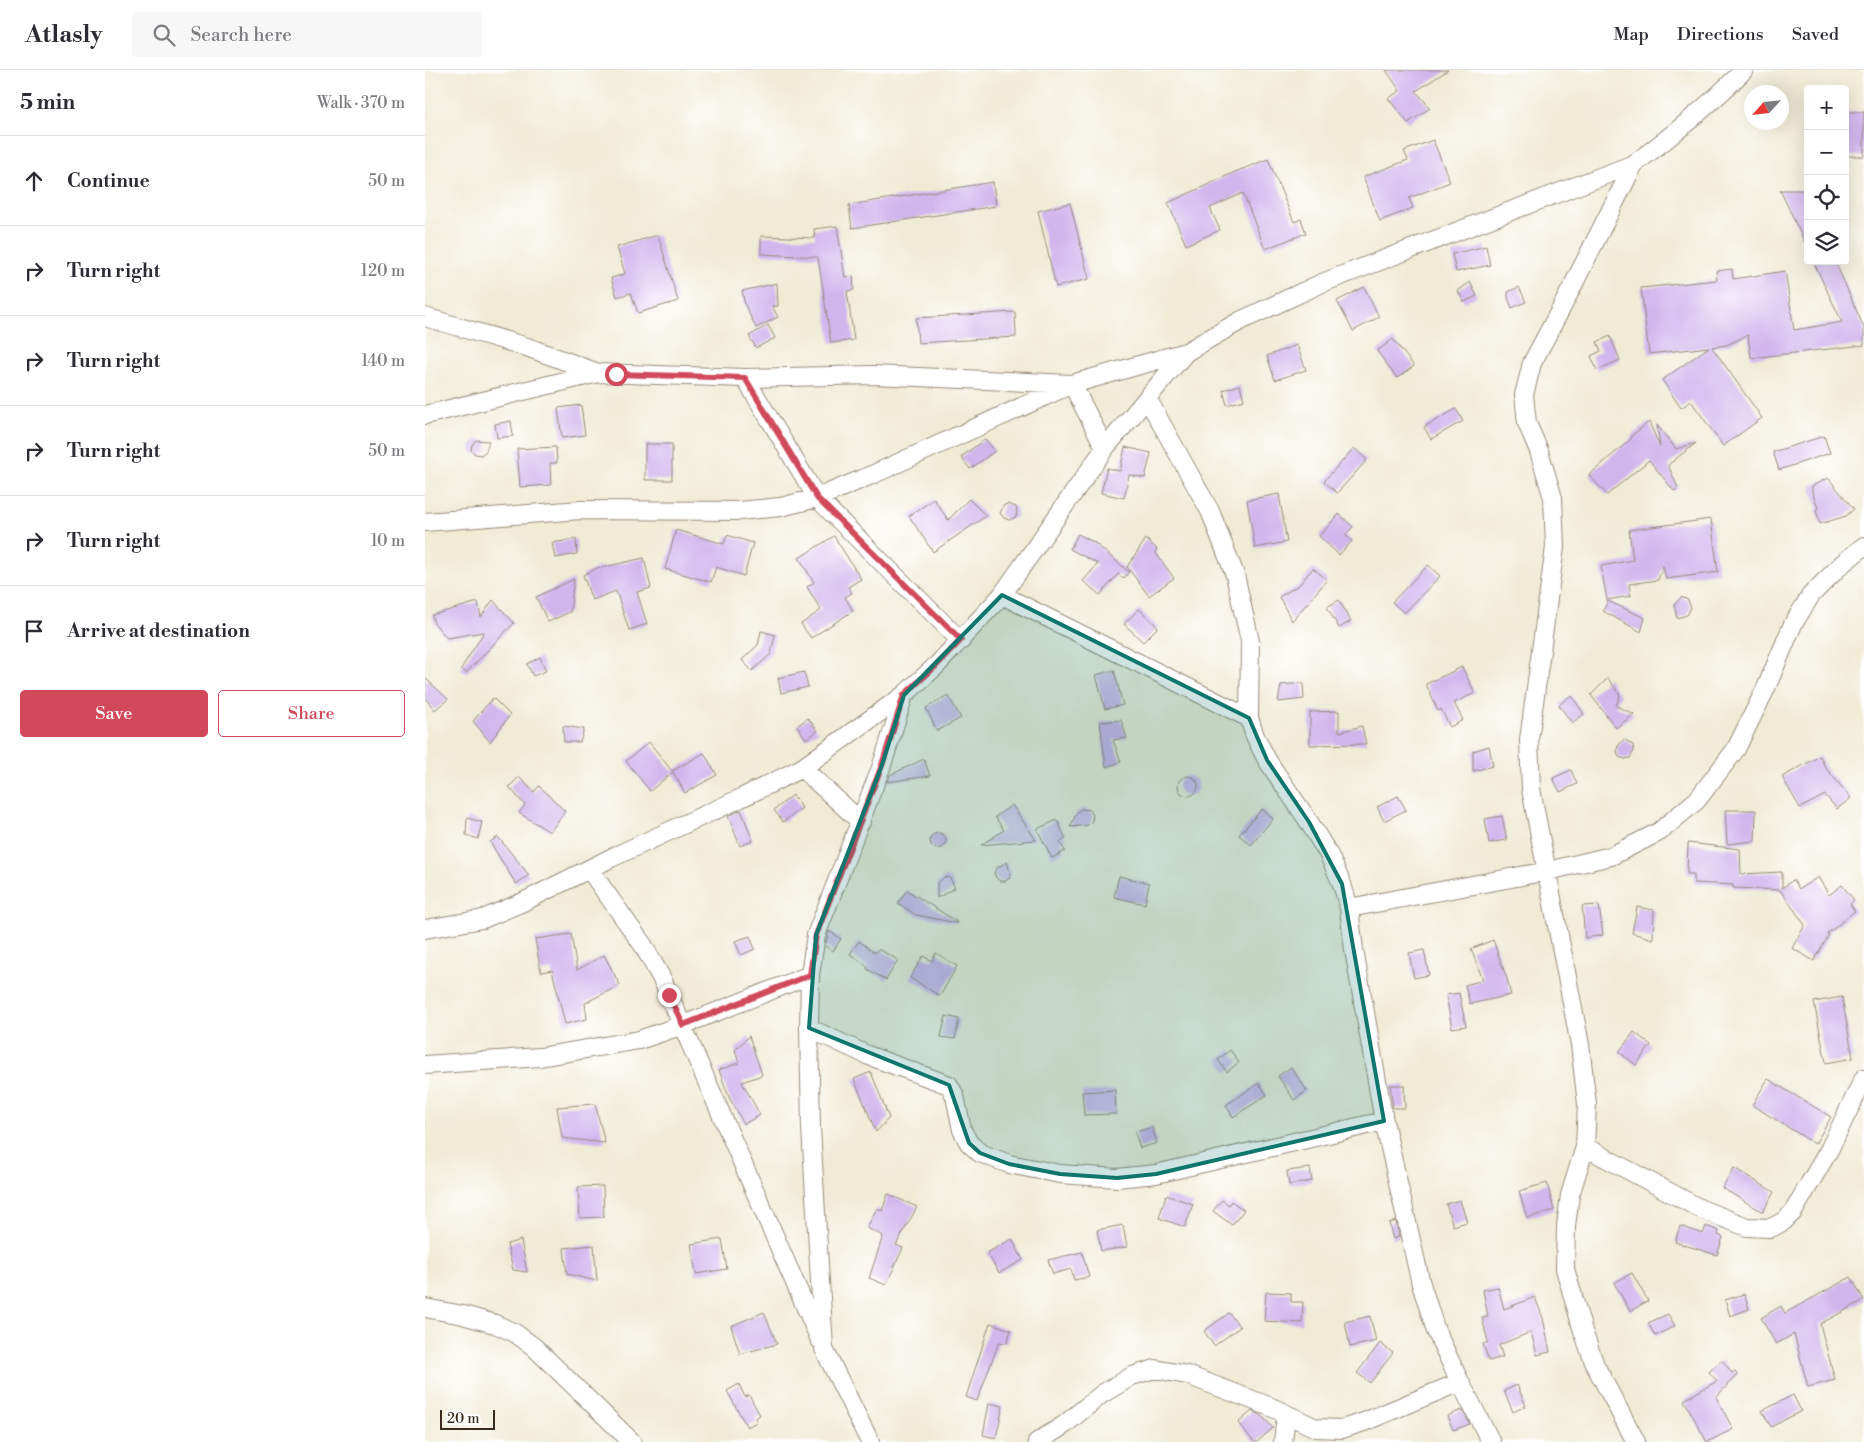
<!DOCTYPE html>
<meta charset="utf-8">
<style>
:root{--surface:#fff;--page:#f7f7f7;--text:#2b2b33;--muted:#7c7c81;--line:#e1e1e2;--accent:#d1495b}
body{margin:0;font-family:"Libre Bodoni",serif;background:var(--page);color:var(--text)}
.controls{position:absolute;right:15px;top:15px;display:grid;overflow:hidden;border-radius:5px;box-shadow:0 5px 20px #0002}
.controls button{width:45px;height:45px;display:grid;place-items:center;padding:0;border:0;border-bottom:1px solid var(--line);background:var(--surface);color:var(--text);font:25px sans-serif}
.compass{position:absolute;left:1319px;top:15px;width:45px;height:45px;border-radius:50%;background:var(--surface);box-shadow:0 5px 20px #0002;rotate:243deg}
.scale{position:absolute;left:15px;bottom:12px;width:55px;box-sizing:border-box;padding-left:5px;border:2px solid #3b2a1e;border-top:0;font-size:14px;line-height:18px;white-space:nowrap;color:#3b2a1e;-webkit-text-stroke:4px #fff;paint-order:stroke}
.stop{position:absolute;width:15px;height:15px;margin:-11px;border:4px solid #d1495b;border-radius:50%;background:#fff}
.stop.end{background:#d1495b;border-color:#fff;box-shadow:0 1px 5px #0008}
.list{margin:0;padding:0;list-style:none}
h2{display:flex;justify-content:space-between;align-items:center;height:65px;margin:0;padding:0 20px;font-size:21px}
h2 small{font-size:16px;font-weight:400;color:var(--muted)}
.list li{display:grid;grid-template-columns:32px 1fr auto;gap:15px;align-items:center;box-sizing:border-box;height:90px;padding:0 20px;border-top:1px solid var(--line)}
.list b{display:block;font-size:19px;white-space:nowrap}
.list em{font-size:16px;font-style:normal;color:var(--muted)}
.actions{display:flex;gap:10px;padding:15px 20px}
.actions a{flex:1;padding:11px 0;border:1px solid var(--accent);border-radius:5px;text-align:center;font-size:18px;color:var(--accent)}
.actions .main{background:var(--accent);color:#fff}
.icon{flex:none;width:28px;height:28px;fill:none;stroke:currentColor;stroke-width:2;stroke-linecap:round;stroke-linejoin:round}
.map{position:relative;flex:none;width:1439px;height:1372px;overflow:hidden}
header{display:flex;align-items:center;gap:30px;box-sizing:border-box;height:70px;padding:0 25px;background:var(--surface);border-bottom:1px solid var(--line)}
header strong{font-size:24px}
nav{display:flex;gap:28px;margin-inline-start:auto;font-size:18px}
.search{width:350px;height:45px;background:var(--page);display:flex;align-items:center;gap:12px;box-sizing:border-box;padding:0 18px;border-radius:5px;color:var(--muted);font-size:19px}
main{display:flex}
aside{flex:1;background:var(--surface)}
.map>svg:first-child{display:block}
.building{fill:#d1b5ed}
.lines{fill:none;stroke-linecap:round;stroke-linejoin:round}
.minor-casing{stroke:#968a7a;stroke-width:20}
.minor{stroke:#fff;stroke-width:18}
.route{stroke:#d1495b;stroke-width:6}
.marked{fill:#0f766e;fill-opacity:0.2;stroke:#0f766e;stroke-width:4;stroke-linejoin:round}
</style>
<header>
<strong>Atlasly</strong>
<div class="search"><svg class="icon" aria-label="search" viewBox="0 0 24 24"><circle cx="10" cy="10" r="6"/><path d="M15 15l6 6"/></svg>Search here</div>
<nav><a>Map</a><a>Directions</a><a>Saved</a></nav>
</header>
<main>
<aside>
<h2>5 min<small>Walk · 370 m</small></h2>
<ul class="list">
<li><svg class="icon" aria-label="ahead" viewBox="0 0 24 24"><path d="M12 20V5M6 11l6-6 6 6"/></svg><div><b>Continue</b></div><em>50 m</em></li>
<li><svg class="icon" aria-label="right" viewBox="0 0 24 24"><path d="M7 20v-9h11M14 6l5 5-5 5"/></svg><div><b>Turn right</b></div><em>120 m</em></li>
<li><svg class="icon" aria-label="right" viewBox="0 0 24 24"><path d="M7 20v-9h11M14 6l5 5-5 5"/></svg><div><b>Turn right</b></div><em>140 m</em></li>
<li><svg class="icon" aria-label="right" viewBox="0 0 24 24"><path d="M7 20v-9h11M14 6l5 5-5 5"/></svg><div><b>Turn right</b></div><em>50 m</em></li>
<li><svg class="icon" aria-label="right" viewBox="0 0 24 24"><path d="M7 20v-9h11M14 6l5 5-5 5"/></svg><div><b>Turn right</b></div><em>10 m</em></li>
<li><svg class="icon" aria-label="arrive" viewBox="0 0 24 24"><path d="M6 21V4h12l-3 4 3 4H6"/></svg><div><b>Arrive at destination</b></div></li>
</ul>
<div class="actions"><a class="main">Save</a><a>Share</a></div>
</aside>
<div class="map">
<svg width="1439" height="1372" viewBox="0 0 1439 1372">
<rect width="100%" height="100%" fill="#fff"/>
<filter id="ink" filterUnits="userSpaceOnUse"><feTurbulence type="fractalNoise" baseFrequency=".02" numOctaves="2"/><feDisplacementMap in="SourceGraphic" scale="10" xChannelSelector="R" yChannelSelector="G"/><feConvolveMatrix kernelMatrix="1 2 1 2 8 2 1 2 1" color-interpolation-filters="sRGB"/></filter>
<filter id="wash" filterUnits="userSpaceOnUse"><feTurbulence type="fractalNoise" baseFrequency=".0096" numOctaves="4" result="noise"/><feDisplacementMap in="SourceGraphic" scale="20" xChannelSelector="R" yChannelSelector="G"/><feGaussianBlur stdDeviation="1.12" result="paint"/><feColorMatrix in="noise" values="0 0 0 0 0 0 0 0 0 0 0 0 0 0 0 0 0 1.4 0 .05"/><feComposite in="paint" operator="in"/></filter>
<g filter="url(#wash)">
<rect width="100%" height="100%" fill="#f0ebd5"/>
<g id="blocks">
<path class="building" d="M 961,0 L 1023,0 L 991,21 L 1005,38 L 983,53 L 963,28 L 975,21 Z
M 1420,42 L 1439,42 L 1439,86 L 1420,86 Z
M 1008,70 L 1025,112 L 984,128 L 988,138 L 955,151 L 938,107 L 983,90 L 979,81 Z
M 843,89 L 869,152 L 876,149 L 881,163 L 840,179 L 818,123 L 785,138 L 795,160 L 761,175 L 743,133 L 810,102 Z
M 568,112 L 571,136 L 427,158 L 424,135 Z
M 1355,120 L 1379,120 L 1383,130 L 1383,179 Z
M 645,133 L 664,209 L 631,217 L 613,141 Z
M 412,156 L 420,207 L 428,206 L 429,220 L 422,221 L 429,270 L 406,273 L 393,187 L 336,184 L 336,166 L 390,168 L 389,159 Z
M 233,165 L 253,231 L 213,243 L 206,223 L 192,227 L 186,208 L 200,204 L 192,177 Z
M 1061,176 L 1065,195 L 1031,202 L 1027,184 Z
M 1388,191 L 1410,191 L 1439,258 L 1439,275 L 1326,288 L 1323,265 L 1302,275 L 1287,277 L 1337,348 L 1298,376 L 1266,331 L 1256,338 L 1237,310 L 1284,277 L 1224,284 L 1216,218 L 1292,210 L 1291,201 L 1307,199 L 1308,209 L 1360,201 L 1369,260 L 1417,252 Z
M 1045,212 L 1052,226 L 1039,232 L 1033,221 Z
M 352,213 L 353,236 L 347,236 L 353,247 L 331,258 L 320,235 L 317,221 Z
M 939,217 L 954,247 L 928,261 L 912,231 Z
M 1094,217 L 1101,232 L 1087,238 L 1083,228 L 1083,222 Z
M 590,242 L 591,267 L 493,273 L 491,248 Z
M 343,255 L 350,268 L 331,278 L 324,266 Z
M 1185,266 L 1195,290 L 1172,300 L 1166,286 L 1176,281 L 1172,272 Z
M 968,269 L 989,296 L 972,308 L 952,281 Z
M 872,275 L 881,300 L 850,310 L 842,286 Z
M 815,315 L 819,330 L 802,335 L 798,320 Z
M 156,335 L 160,365 L 137,368 L 133,338 Z
M 1031,339 L 1038,351 L 1006,369 L 999,357 Z
M 86,351 L 88,366 L 72,368 L 70,354 Z
M 1224,352 L 1235,377 L 1232,355 L 1251,379 L 1271,373 L 1243,395 L 1253,418 L 1249,421 L 1224,390 L 1182,425 L 1164,405 L 1207,368 L 1206,366 Z
M 1399,366 L 1405,383 L 1354,400 L 1348,382 Z
M 560,369 L 570,381 L 545,399 L 536,387 Z
M 51,370 L 64,371 L 61,381 L 56,385 L 50,384 L 46,380 L 47,375 Z
M 220,374 L 247,374 L 247,410 L 220,410 Z
M 131,377 L 132,393 L 125,393 L 126,415 L 95,417 L 92,379 Z
M 700,377 L 726,383 L 720,408 L 704,405 L 699,428 L 676,423 L 682,398 L 695,401 Z
M 929,378 L 942,390 L 912,423 L 899,411 Z
M 1403,408 L 1429,439 L 1421,446 L 1395,454 L 1391,440 L 1393,438 L 1387,422 L 1387,416 Z
M 854,424 L 862,472 L 830,478 L 822,430 Z
M 509,429 L 523,450 L 544,429 L 561,446 L 508,482 L 484,446 Z
M 583,434 L 591,437 L 592,442 L 591,447 L 584,450 L 579,448 L 575,443 L 579,435 Z
M 914,444 L 928,457 L 920,465 L 927,471 L 914,485 L 894,466 Z
M 1286,449 L 1293,502 L 1241,509 L 1238,496 L 1233,510 L 1204,514 L 1206,526 L 1182,530 L 1176,496 L 1208,490 L 1204,460 Z
M 251,460 L 299,474 L 302,465 L 328,473 L 319,506 L 291,497 L 286,512 L 240,499 Z
M 653,464 L 670,473 L 704,502 L 699,508 L 693,504 L 675,525 L 658,511 L 673,494 L 645,479 Z
M 409,466 L 436,509 L 423,517 L 427,523 L 420,527 L 428,541 L 386,568 L 376,554 L 396,540 L 382,517 L 389,512 L 374,488 Z
M 151,469 L 152,484 L 130,488 L 127,473 Z
M 721,469 L 732,479 L 730,482 L 749,508 L 724,526 L 702,497 Z
M 219,488 L 226,518 L 212,522 L 222,554 L 204,560 L 191,521 L 167,530 L 158,505 L 174,497 L 175,498 Z
M 1003,495 L 1015,506 L 979,543 L 967,532 Z
M 888,498 L 902,510 L 867,551 L 854,527 L 874,515 Z
M 149,509 L 145,542 L 123,552 L 111,527 Z
M 1256,527 L 1263,530 L 1266,538 L 1262,545 L 1252,548 L 1249,535 Z
M 68,530 L 89,553 L 41,603 L 36,599 L 59,562 L 22,568 L 9,553 L 7,545 L 53,532 L 56,547 Z
M 914,530 L 926,551 L 914,558 L 902,537 Z
M 1183,531 L 1220,548 L 1216,562 L 1178,541 Z
M 714,539 L 733,557 L 718,572 L 699,554 Z
M 336,561 L 350,565 L 346,584 L 327,601 L 317,590 L 333,575 Z
M 115,587 L 121,601 L 108,606 L 102,594 Z
M 1037,597 L 1050,623 L 1029,633 L 1038,650 L 1025,657 L 1016,639 L 1013,641 L 1001,614 Z
M 689,600 L 698,635 L 680,639 L 671,605 Z
M 379,602 L 383,617 L 356,623 L 353,608 Z
M 0,608 L 23,629 L 10,640 L 0,628 Z
M 1183,608 L 1195,625 L 1191,636 L 1209,644 L 1191,658 L 1166,625 Z
M 878,613 L 879,629 L 853,632 L 856,615 Z
M 523,625 L 536,648 L 512,661 L 501,638 Z
M 1146,625 L 1159,644 L 1147,653 L 1134,635 Z
M 68,628 L 85,645 L 65,672 L 48,651 Z
M 914,641 L 914,662 L 937,656 L 941,674 L 885,675 L 885,642 Z
M 383,648 L 393,661 L 381,669 L 372,656 Z
M 696,650 L 702,668 L 688,670 L 696,692 L 681,697 L 675,652 Z
M 138,656 L 159,659 L 155,672 L 139,672 Z
M 1199,669 L 1208,675 L 1209,681 L 1205,688 L 1200,689 L 1194,687 L 1192,681 L 1193,676 Z
M 224,672 L 247,701 L 279,683 L 292,705 L 260,723 L 248,702 L 225,721 L 201,691 Z
M 1064,676 L 1068,696 L 1048,701 L 1048,681 Z
M 1395,686 L 1400,697 L 1426,728 L 1412,739 L 1400,725 L 1375,738 L 1357,707 Z
M 499,689 L 505,706 L 462,712 L 465,705 Z
M 1146,700 L 1152,714 L 1135,722 L 1128,708 Z
M753 716a10 10 0 1 1 20 0a10 10 0 1 1-20 0Z
M 94,707 L 109,722 L 114,716 L 140,741 L 125,762 L 94,743 L 100,735 L 84,717 Z
M 368,725 L 377,738 L 358,752 L 349,740 Z
M 973,726 L 981,740 L 959,751 L 952,737 Z
M 587,735 L 611,770 L 556,775 L 579,760 L 570,747 Z
M 656,739 L 665,740 L 668,745 L 667,751 L 663,755 L 645,757 L 652,742 Z
M 837,739 L 848,749 L 826,775 L 814,765 Z
M 316,740 L 328,771 L 315,776 L 303,746 Z
M 1300,740 L 1331,740 L 1330,771 L 1302,774 Z
M 1077,746 L 1082,770 L 1064,773 L 1060,749 Z
M 42,748 L 57,752 L 53,769 L 41,765 Z
M 632,750 L 641,769 L 635,772 L 640,781 L 627,788 L 612,759 Z
M505 771a8 8 0 1 1 16 0a8 8 0 1 1-16 0Z
M 73,767 L 104,805 L 91,814 L 65,772 Z
M 1263,773 L 1315,779 L 1316,804 L 1357,802 L 1357,818 L 1368,810 L 1374,819 L 1393,807 L 1404,825 L 1417,815 L 1429,830 L 1425,834 L 1430,841 L 1402,864 L 1404,865 L 1389,891 L 1367,878 L 1380,855 L 1355,820 L 1308,818 L 1308,815 L 1269,813 L 1269,804 L 1262,804 Z
M 582,792 L 585,802 L 585,807 L 581,811 L 575,811 L 571,808 L 569,802 L 573,797 Z
M 694,806 L 724,813 L 720,834 L 689,827 Z
M 520,807 L 525,808 L 530,818 L 512,828 L 512,813 Z
M 482,820 L 532,852 L 532,853 L 491,845 L 473,833 Z
M 1174,835 L 1178,865 L 1160,868 L 1157,836 Z
M 1212,837 L 1229,840 L 1228,869 L 1207,863 Z
M 404,861 L 416,869 L 408,881 L 400,876 Z
M 146,864 L 152,900 L 179,885 L 195,915 L 160,933 L 162,949 L 140,954 L 127,900 L 116,902 L 110,869 Z
M 325,866 L 330,879 L 316,885 L 310,871 Z
M 1068,870 L 1082,909 L 1086,925 L 1045,934 L 1040,915 L 1058,910 L 1046,879 Z
M 434,871 L 450,883 L 453,879 L 473,890 L 461,910 L 442,899 L 443,897 L 425,884 Z
M 999,880 L 1004,905 L 989,908 L 984,883 Z
M 511,883 L 532,896 L 515,926 L 485,908 L 498,886 L 507,891 Z
M 1034,923 L 1041,956 L 1027,958 L 1021,925 Z
M 1417,927 L 1428,988 L 1401,993 L 1389,932 Z
M 521,946 L 534,949 L 530,969 L 516,967 Z
M 1209,962 L 1226,975 L 1211,995 L 1194,982 Z
M 324,966 L 337,1005 L 317,1012 L 335,1045 L 319,1054 L 304,1027 L 294,1000 L 314,993 L 310,980 Z
M 805,980 L 814,992 L 802,1002 L 793,990 Z
M 866,997 L 882,1021 L 869,1030 L 853,1006 Z
M 446,1002 L 464,1048 L 451,1062 L 429,1009 Z
M 1343,1009 L 1406,1047 L 1390,1074 L 1327,1035 Z
M 834,1013 L 842,1025 L 808,1047 L 801,1035 Z
M 965,1015 L 979,1015 L 980,1038 L 968,1038 Z
M 690,1020 L 691,1044 L 659,1045 L 657,1022 Z
M 170,1034 L 180,1073 L 137,1068 L 132,1037 Z
M 727,1057 L 732,1073 L 715,1078 L 710,1062 Z
M 885,1098 L 887,1111 L 864,1115 L 862,1101 Z
M 1309,1098 L 1349,1122 L 1338,1142 L 1297,1118 Z
M 1122,1113 L 1129,1140 L 1102,1148 L 1094,1121 Z
M 178,1116 L 179,1147 L 155,1148 L 153,1117 Z
M 463,1124 L 492,1137 L 471,1175 L 478,1178 L 461,1215 L 444,1208 L 458,1166 L 442,1158 L 452,1138 L 457,1141 Z
M 741,1125 L 768,1134 L 760,1157 L 734,1148 Z
M 797,1130 L 804,1135 L 806,1131 L 819,1140 L 807,1155 L 788,1141 Z
M 1035,1130 L 1042,1152 L 1028,1156 L 1021,1134 Z
M 971,1151 L 974,1167 L 968,1169 L 964,1153 Z
M 698,1155 L 702,1177 L 676,1181 L 672,1160 Z
M 1255,1156 L 1278,1164 L 1281,1156 L 1294,1161 L 1293,1165 L 1298,1167 L 1292,1185 L 1250,1172 Z
M 297,1169 L 302,1199 L 271,1204 L 266,1174 Z
M 587,1169 L 598,1190 L 574,1203 L 562,1183 Z
M 96,1170 L 102,1202 L 88,1200 L 82,1174 Z
M 169,1175 L 172,1211 L 142,1204 L 139,1178 Z
M 657,1182 L 664,1207 L 649,1210 L 646,1199 L 628,1204 L 623,1190 Z
M 1207,1203 L 1223,1231 L 1205,1241 L 1189,1213 Z
M 1426,1207 L 1439,1230 L 1395,1254 L 1410,1310 L 1383,1317 L 1369,1264 L 1351,1274 L 1336,1248 L 1356,1236 L 1360,1243 Z
M 1073,1217 L 1079,1239 L 1110,1227 L 1118,1248 L 1125,1282 L 1112,1285 L 1106,1262 L 1074,1275 L 1078,1287 L 1064,1291 L 1058,1274 L 1063,1272 L 1057,1248 L 1063,1247 L 1058,1220 Z
M 841,1222 L 866,1223 L 866,1232 L 878,1232 L 877,1253 L 839,1251 Z
M 1319,1224 L 1324,1239 L 1305,1246 L 1300,1230 Z
M 339,1242 L 352,1274 L 315,1284 L 306,1256 Z
M 804,1243 L 815,1257 L 789,1276 L 779,1261 Z
M 1243,1244 L 1250,1256 L 1230,1266 L 1223,1253 Z
M 945,1246 L 951,1271 L 925,1277 L 920,1252 Z
M 565,1253 L 586,1260 L 582,1273 L 574,1272 L 552,1331 L 541,1327 Z
M 955,1273 L 968,1283 L 945,1313 L 932,1303 Z
M 1297,1290 L 1307,1303 L 1310,1301 L 1313,1304 L 1291,1327 L 1308,1359 L 1282,1372 L 1259,1330 L 1292,1311 L 1284,1302 Z
M 314,1314 L 320,1327 L 324,1325 L 335,1345 L 330,1348 L 332,1352 L 322,1357 L 302,1321 Z
M 1092,1315 L 1101,1336 L 1088,1342 L 1079,1321 Z
M 1368,1325 L 1376,1341 L 1346,1357 L 1337,1341 Z
M 564,1333 L 578,1336 L 571,1368 L 558,1365 Z
M 1037,1340 L 1045,1354 L 1028,1360 L 1022,1346 Z
M 827,1341 L 836,1345 L 848,1358 L 832,1372 L 829,1372 L 813,1353 Z"/>
</g>
</g>
<g filter="url(#ink)">
<use href="#blocks" fill-opacity="0" stroke="#968a7a" stroke-width="1"/>
<g class="lines">
<defs>
<path id="minor" d="M 1209,94 L 1138,235 L 1107,293 L 1099,325 L 1102,353 L 1114,381 L 1128,428 L 1130,477 L 1104,670 L 1106,719 L 1155,975 L 1162,1034 L 1160,1077 L 1145,1125 L 1141,1156 L 1140,1199 L 1158,1261 L 1170,1295 L 1211,1372
M 0,247 L 102,277 L 173,303
M 320,308 L 392,428 L 536,571
M 722,328 L 785,441 L 810,505 L 825,571 L 824,648 L 830,666 L 842,690 L 884,752 L 904,785 L 917,814 L 924,838 L 929,880 L 959,1051 L 996,1214 L 1011,1261 L 1035,1312 L 1066,1372
M 0,345 L 173,303 L 320,308 L 448,305 L 647,314 L 680,378
M 0,452 L 156,440 L 314,441 L 356,437 L 392,428 L 449,404 L 647,314 L 761,282
M 577,525 L 824,648
M 377,698 L 436,752
M 164,799 L 218,875 L 237,909 L 395,1270
M 924,838 L 1123,801 L 1186,786 L 1234,762 L 1272,730 L 1311,679 L 1341,618 L 1368,554 L 1386,525 L 1417,494 L 1439,476
M 0,859 L 58,849 L 98,832 L 186,788 L 314,729 L 377,698 L 479,625
M 384,958 L 442,985 L 524,1015 L 530,1026 L 537,1060 L 544,1073 L 555,1083 L 584,1094 L 635,1104 L 692,1108 L 731,1104 L 959,1051
M 0,995 L 115,987 L 214,970 L 258,955 L 385,905
M 1160,1077 L 1276,1139 L 1322,1157 L 1346,1158 L 1359,1151 L 1368,1142 L 1404,1080 L 1439,1008
M 0,1238 L 38,1245 L 70,1254 L 90,1263 L 109,1277 L 207,1372
M 445,1372 L 399,1279 L 386,1058 L 384,958 L 385,905 L 391,865 L 457,695 L 479,625 L 512,595 L 577,525 L 680,378 L 761,282 L 815,251 L 897,213 L 1209,94 C 1248,65 1285,35 1319,0
M 612,1372 L 639,1355 L 677,1324 L 707,1306 L 730,1299 L 762,1305 L 846,1337 L 891,1358 L 917,1359 L 939,1352 L 1035,1312
M 858,1372 L 861,1345"/>
</defs>
<use href="#minor" class="minor-casing"/>
<use href="#minor" class="minor"/>
</g>
</g>
<g class="lines" filter="url(#ink)">
<path class="route" d="M 191,304 L 320,308 L 392,428 L 536,570 L 512,595 L 479,625 L 457,695 L 391,865 L 385,905 L 258,955 L 244,925"/>
</g>
<path class="marked" d="M 577,525 L 824,648 L 842,690 L 884,752 L 917,814 L 959,1051 L 731,1104 L 692,1108 L 635,1104 L 584,1094 L 555,1083 L 544,1073 L 524,1015 L 384,958 L 391,865 L 457,695 L 479,625 Z"/>
</svg>
<div class="controls">
<button>+</button>
<button>−</button>
<button><svg class="icon" aria-label="locate" viewBox="0 0 24 24"><circle cx="12" cy="12" r="6"/><path d="M12 2v4M12 18v4M2 12h4M18 12h4"/></svg></button>
<button><svg class="icon" aria-label="layers" viewBox="0 0 24 24"><path d="M12 4l9 5-9 5-9-5zM3 14l9 5 9-5"/></svg></button>
</div>
<svg class="compass" viewBox="-18 -18 36 36"><path d="M0-13l5 13h-10z" fill="#e53935"/><path d="M0 13l5-13h-10z" fill="#7c7c81"/></svg>
<div class="scale">20 m</div>
<div class="stop" style="left:191px;top:304px"></div>
<div class="stop end" style="left:244px;top:925px"></div>
</div>
</main>
